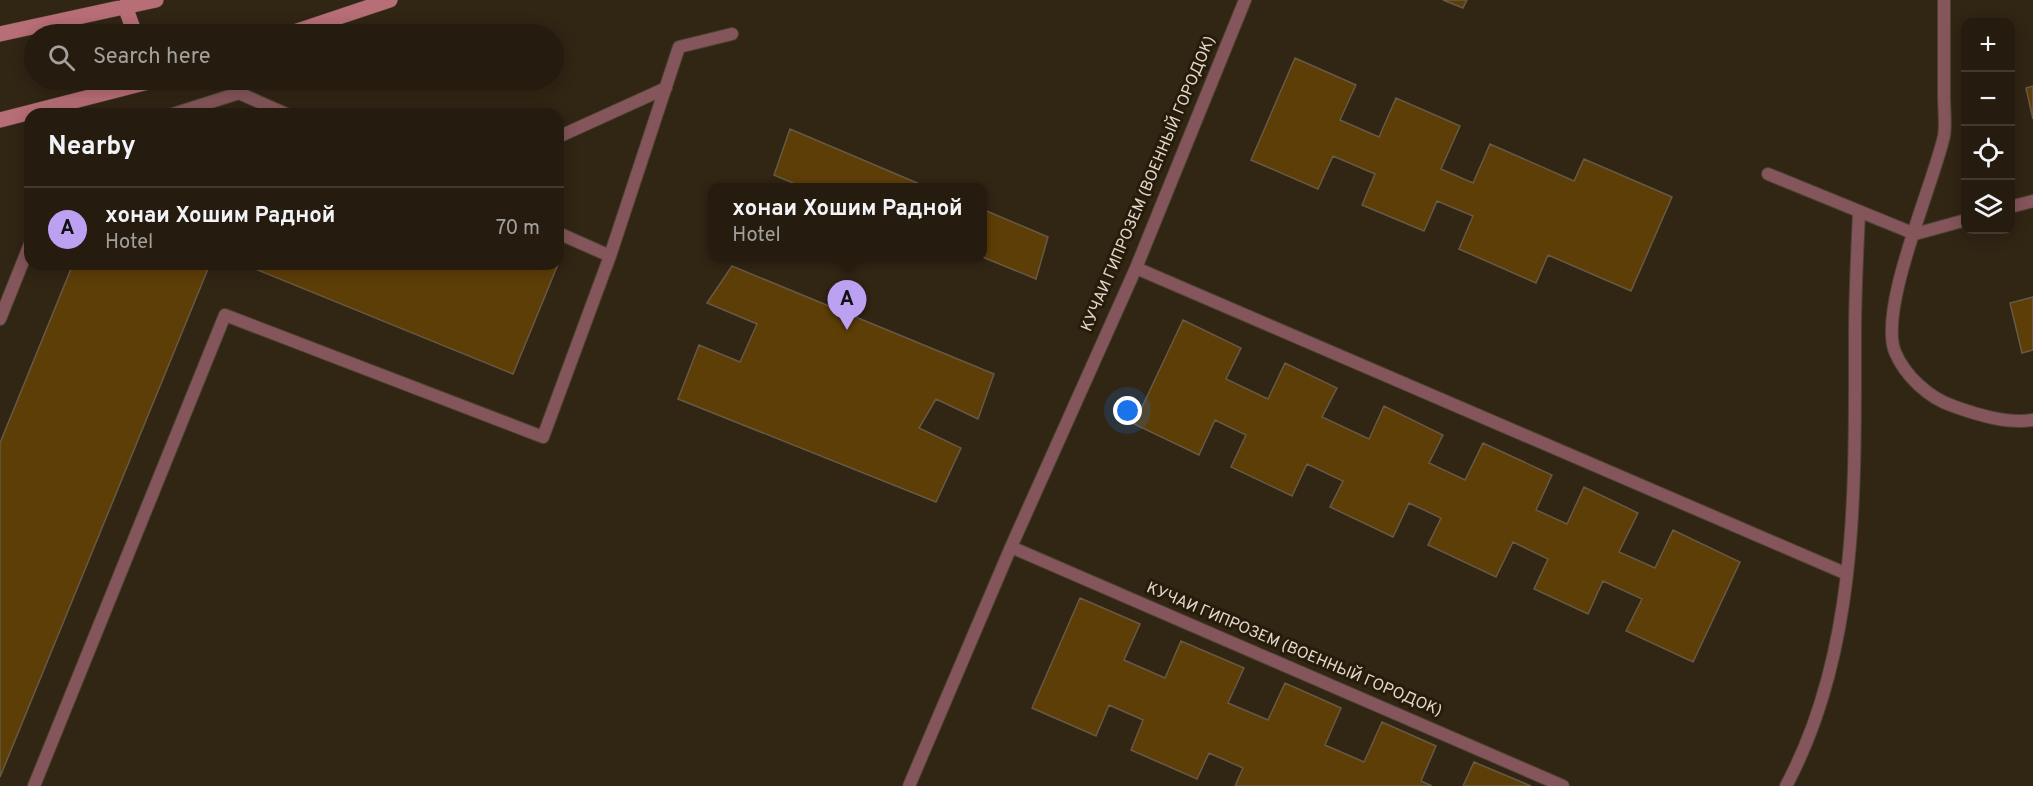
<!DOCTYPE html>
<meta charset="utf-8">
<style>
:root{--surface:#251c0f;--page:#31291d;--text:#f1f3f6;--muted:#a3a19e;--line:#423a2f;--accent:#bca0f2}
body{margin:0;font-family:Overpass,sans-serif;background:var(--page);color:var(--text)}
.controls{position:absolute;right:18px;top:18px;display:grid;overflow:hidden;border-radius:12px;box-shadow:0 3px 15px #0003}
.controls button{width:54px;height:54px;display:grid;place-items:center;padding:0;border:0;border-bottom:2px solid var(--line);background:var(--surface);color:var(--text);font:30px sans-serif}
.you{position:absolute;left:1128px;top:411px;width:21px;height:21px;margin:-15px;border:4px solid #fff;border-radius:50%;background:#1a73e8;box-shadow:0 0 0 9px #1a73e833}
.badge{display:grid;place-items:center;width:39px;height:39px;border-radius:50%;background:var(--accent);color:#111;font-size:20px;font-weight:700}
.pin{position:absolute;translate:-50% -50px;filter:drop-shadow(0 2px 3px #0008)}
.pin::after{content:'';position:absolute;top:32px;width:21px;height:18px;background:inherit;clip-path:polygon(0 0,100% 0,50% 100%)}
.popup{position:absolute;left:708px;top:183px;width:279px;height:78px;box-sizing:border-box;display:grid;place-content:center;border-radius:12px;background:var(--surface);filter:drop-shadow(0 2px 4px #0005);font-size:20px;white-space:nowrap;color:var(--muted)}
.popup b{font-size:22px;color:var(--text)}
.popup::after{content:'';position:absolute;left:50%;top:100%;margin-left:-12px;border:12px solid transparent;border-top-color:var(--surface)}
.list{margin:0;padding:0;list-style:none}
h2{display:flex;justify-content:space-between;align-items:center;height:78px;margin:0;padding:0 24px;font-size:26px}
h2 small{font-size:20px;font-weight:400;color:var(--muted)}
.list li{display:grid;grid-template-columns:39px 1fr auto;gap:18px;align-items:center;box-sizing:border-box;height:84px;padding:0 24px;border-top:2px solid var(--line)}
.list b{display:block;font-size:22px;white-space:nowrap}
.list p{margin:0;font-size:20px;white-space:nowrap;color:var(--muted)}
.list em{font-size:20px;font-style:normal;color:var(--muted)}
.icon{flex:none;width:33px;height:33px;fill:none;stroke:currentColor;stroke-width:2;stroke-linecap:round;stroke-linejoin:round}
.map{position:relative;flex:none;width:2033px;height:786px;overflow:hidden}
.search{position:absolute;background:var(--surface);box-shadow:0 3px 15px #0003;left:24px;top:24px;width:540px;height:66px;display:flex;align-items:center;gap:15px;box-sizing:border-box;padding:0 21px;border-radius:33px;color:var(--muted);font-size:22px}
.panel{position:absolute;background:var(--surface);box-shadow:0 3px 15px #0003;left:24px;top:108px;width:540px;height:162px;border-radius:18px}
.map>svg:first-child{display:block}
.building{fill:#5e3e07;stroke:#675946;stroke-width:1.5}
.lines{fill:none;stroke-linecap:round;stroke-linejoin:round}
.service-casing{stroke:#4d4232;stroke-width:14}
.secondary-casing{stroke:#4d4232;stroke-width:16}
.service{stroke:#84555a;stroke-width:12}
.secondary{stroke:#b86e76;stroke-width:15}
.labels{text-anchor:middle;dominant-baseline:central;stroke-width:6;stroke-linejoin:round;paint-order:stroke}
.street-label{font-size:16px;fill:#e1d8ce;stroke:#271b0a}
</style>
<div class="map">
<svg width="2033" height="786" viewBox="0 0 2033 786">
<rect width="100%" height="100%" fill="#312514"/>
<path class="building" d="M 1443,0 L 1467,0 L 1463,8 Z
M 1295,58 L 1356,85 L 1340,120 L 1379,137 L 1396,98 L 1460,126 L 1441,169 L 1473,183 L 1490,144 L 1574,181 L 1584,159 L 1672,197 L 1631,291 L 1548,255 L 1536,283 L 1459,249 L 1473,216 L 1437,201 L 1424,231 L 1362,205 L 1375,174 L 1333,156 L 1318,189 L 1251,160 Z
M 2033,86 L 2033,119 L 2026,88 Z
M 790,129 L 929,188 L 805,188 L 774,175 Z
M 982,209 L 1048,237 L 1036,279 L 980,256 Z
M 558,256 L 561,257 L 513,374 L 243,264 L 558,264 Z
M 73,264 L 210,264 L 0,777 L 0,443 Z
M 732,266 L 994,374 L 978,419 L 936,399 L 919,428 L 961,448 L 936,502 L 678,399 L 699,345 L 740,362 L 757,324 L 707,303 Z
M 2033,297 L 2033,350 L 2022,353 L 2010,303 Z
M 1183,320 L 1241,348 L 1226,379 L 1268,399 L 1285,363 L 1337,388 L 1322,417 L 1369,439 L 1384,406 L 1443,435 L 1429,463 L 1465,480 L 1483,443 L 1552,475 L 1536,510 L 1567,524 L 1584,487 L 1638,513 L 1619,552 L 1655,568 L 1673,530 L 1740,562 L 1693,662 L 1626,631 L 1642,599 L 1603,581 L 1588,614 L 1534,589 L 1548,559 L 1513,542 L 1496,577 L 1428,545 L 1441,518 L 1409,503 L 1393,537 L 1330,507 L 1343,481 L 1307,464 L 1292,496 L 1231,467 L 1246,435 L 1215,420 L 1199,455 L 1134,424 Z
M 1080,598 L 1140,624 L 1124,660 L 1165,678 L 1181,641 L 1244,668 L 1228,703 L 1268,720 L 1285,683 L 1341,708 L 1325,745 L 1364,762 L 1382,722 L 1436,746 L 1421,781 L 1432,786 L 1235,786 L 1243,768 L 1209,753 L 1197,779 L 1131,750 L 1143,720 L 1109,705 L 1096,736 L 1032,708 Z
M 1474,762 L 1531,786 L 1463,786 Z"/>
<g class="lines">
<defs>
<path id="service" d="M 1944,0 C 1944,32 1944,64 1944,95 C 1944,109 1946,124 1944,136 C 1933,185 1878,309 1895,352 C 1905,376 1929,398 1953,406 C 1978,415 2007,424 2033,420
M 173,114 L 239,93 L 286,114
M 558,137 L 666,88
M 1768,174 L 1915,234 L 1966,220
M 2010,207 L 2033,201
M 610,256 L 679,47 L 732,34
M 1136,268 L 1847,574
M 0,319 L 30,244
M 1011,547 L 1563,786
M 34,786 L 225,315 L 543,437 L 610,256 L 558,233
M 909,786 L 1011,547 L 1136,268 L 1245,0
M 1786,786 C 1859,650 1855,486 1855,336 C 1855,295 1857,254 1859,213"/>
<path id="secondary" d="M 125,6 L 135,34
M 0,34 L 156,0
M 288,34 L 390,0
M 0,120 L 156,80"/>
</defs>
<use href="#service" class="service-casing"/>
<use href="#secondary" class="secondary-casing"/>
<use href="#service" class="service"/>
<use href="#secondary" class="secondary"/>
</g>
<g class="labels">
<g class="street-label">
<text transform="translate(1149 184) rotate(-67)">КУЧАИ ГИПРОЗЕМ (ВОЕННЫЙ ГОРОДОК)</text>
<text transform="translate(1294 650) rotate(23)">КУЧАИ ГИПРОЗЕМ (ВОЕННЫЙ ГОРОДОК)</text>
</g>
</g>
</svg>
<div class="controls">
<button>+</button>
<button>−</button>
<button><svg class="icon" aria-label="locate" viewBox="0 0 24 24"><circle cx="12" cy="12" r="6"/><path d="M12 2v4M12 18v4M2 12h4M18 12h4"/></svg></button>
<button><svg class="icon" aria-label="layers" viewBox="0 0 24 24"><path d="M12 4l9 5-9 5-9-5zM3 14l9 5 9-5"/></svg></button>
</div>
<div class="you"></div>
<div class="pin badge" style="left:847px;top:330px">A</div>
<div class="popup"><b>хонаи Хошим Радной</b>Hotel</div>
<div class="search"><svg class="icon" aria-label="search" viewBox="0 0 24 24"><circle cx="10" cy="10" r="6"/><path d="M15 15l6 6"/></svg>Search here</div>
<section class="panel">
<h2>Nearby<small></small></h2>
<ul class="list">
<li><span class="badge">A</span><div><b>хонаи Хошим Радной</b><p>Hotel</p></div><em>70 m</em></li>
</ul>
</section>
</div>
